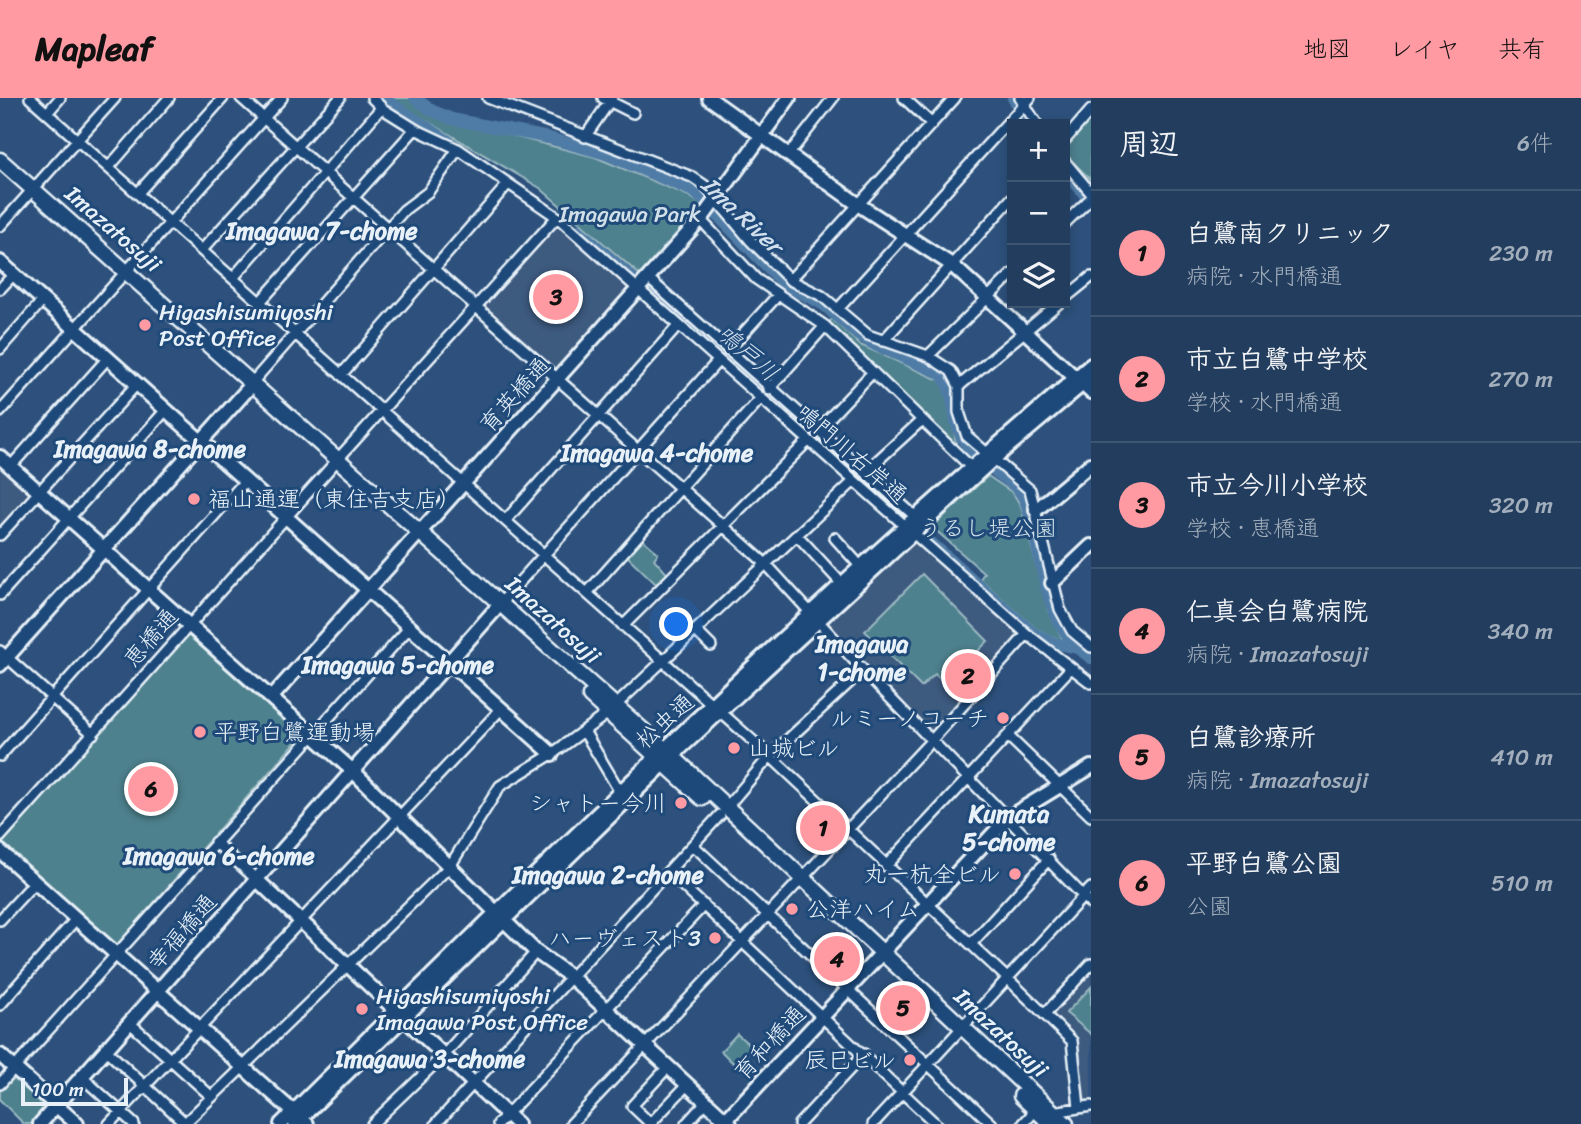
<!DOCTYPE html>
<html lang="ja">
<meta charset="utf-8">
<style>
:root{--surface:#223d5d;--page:#2e4866;--text:#f1f3f6;--muted:#a2aebc;--line:#3f5672;--accent:#ff9aa2}
body{margin:0;font-family:Sriracha,"Klee One",sans-serif;background:var(--page);color:var(--text)}
.controls{position:absolute;right:21px;top:21px;display:grid;overflow:hidden;border-radius:0px;box-shadow:0 4px 10px #0003}
.controls button{width:63px;height:63px;display:grid;place-items:center;padding:0;border:0;border-bottom:2px solid var(--line);background:var(--surface);color:var(--text);font:35px sans-serif}
.scale{position:absolute;left:21px;bottom:18px;width:107px;box-sizing:border-box;padding-left:7px;border:4px solid #e8f1f8;border-top:0;font-size:19px;line-height:24px;white-space:nowrap;color:#e8f1f8;-webkit-text-stroke:5px #1f4a7a;paint-order:stroke}
.you{position:absolute;left:677px;top:527px;width:24px;height:24px;margin:-18px;border:5px solid #fff;border-radius:50%;background:#1a73e8;box-shadow:0 0 0 10px #1a73e833}
.badge{display:grid;place-items:center;width:46px;height:46px;border-radius:50%;background:var(--accent);color:#111;font-size:23px;font-weight:700}
.pin{position:absolute;translate:-50% -50%;border:4px solid #fff;box-shadow:0 2px 7px #0006}
.list{margin:0;padding:0;list-style:none}
h2{display:flex;justify-content:space-between;align-items:center;height:91px;margin:0;padding:0 28px;font-size:30px}
h2 small{font-size:23px;font-weight:400;color:var(--muted)}
.list li{display:grid;grid-template-columns:46px 1fr auto;gap:21px;align-items:center;box-sizing:border-box;height:126px;padding:0 28px;border-top:2px solid var(--line)}
.list b{display:block;font-size:26px;white-space:nowrap}
.list p{margin:0;font-size:23px;white-space:nowrap;color:var(--muted)}
.list em{font-size:23px;font-style:normal;color:var(--muted)}
.icon{flex:none;width:38px;height:38px;fill:none;stroke:currentColor;stroke-width:2;stroke-linecap:round;stroke-linejoin:round}
.map{position:relative;flex:none;width:1091px;height:1026px;overflow:hidden}
header{display:flex;align-items:center;gap:42px;box-sizing:border-box;height:98px;padding:0 35px;background:var(--accent);color:#111}
header strong{font-size:33px}
nav{display:flex;gap:38px;margin-inline-start:auto;font-size:24px}
main{display:flex}
aside{flex:1;background:var(--surface)}
.map>svg:first-child{display:block}
.built{fill:#3e5a7f}
.green{fill:#4e818d;stroke:#9bb9c2;stroke-width:2}
.lines{fill:none;stroke-linecap:round;stroke-linejoin:round}
.river{stroke:#507ba6;stroke-width:12}
.street-casing{stroke:#e8f1f8;stroke-width:14}
.secondary-casing{stroke:#e8f1f8;stroke-width:18}
.primary-casing{stroke:#e8f1f8;stroke-width:19}
.street{stroke:#1f4a7a;stroke-width:9}
.secondary{stroke:#1f4a7a;stroke-width:12}
.primary{stroke:#1f4a7a;stroke-width:14}
.poi-dot{fill:#ff9aa2;stroke:#1f4a7a;stroke-width:2.5}
.labels{text-anchor:middle;dominant-baseline:central;stroke-width:6;stroke-linejoin:round;paint-order:stroke}
.park-label{font-size:23px;fill:#d1e0e8;stroke:#1f4a7a}
.street-label{font-size:23px;fill:#e8f1f8;stroke:#1f4a7a}
.poi-label{font-size:23px;fill:#e8f1f8;stroke:#1f4a7a;text-anchor:start}
.water-label{font-size:24px;font-style:italic;fill:#d1dfec;stroke:#1f4a7a}
.neighbourhood-label{font-size:24px;font-weight:bold;fill:#e8f1f8;stroke:#1f4a7a}
</style>
<header>
<strong>Mapleaf</strong>
<nav><a>地図</a><a>レイヤ</a><a>共有</a></nav>
</header>
<main>
<div class="map">
<svg width="1091" height="1026" viewBox="0 0 1091 1026">
<rect width="100%" height="100%" fill="#2d517c"/>
<filter id="ink" filterUnits="userSpaceOnUse"><feTurbulence type="fractalNoise" baseFrequency=".0143" numOctaves="2"/><feDisplacementMap in="SourceGraphic" scale="14" xChannelSelector="R" yChannelSelector="G"/><feConvolveMatrix kernelMatrix="1 2 1 2 8 2 1 2 1" color-interpolation-filters="sRGB"/></filter>
<g filter="url(#ink)">
<path class="built" d="M 554,126 L 630,193 L 558,276 L 483,206 Z
M 0,368 L 32,398 L 0,435 Z
M 915,445 L 1021,536 L 931,634 L 827,525 Z
M 1091,871 L 1091,1006 L 1082,1007 L 1076,940 L 1049,915 Z"/>
<path class="green" d="M 388,0 L 411,0 L 439,19 L 595,59 L 689,98 L 705,109 L 641,178 L 540,90 Z
M 1091,13 L 1091,82 L 1065,56 L 1065,44 Z
M 832,221 L 860,247 L 939,282 L 946,290 L 956,345 L 953,348 L 828,226 Z
M 988,378 L 1013,395 L 1021,408 L 1048,513 L 1064,544 L 1036,531 L 980,481 L 984,475 L 932,429 Z
M 641,440 L 658,455 L 654,461 L 669,478 L 658,488 L 626,457 Z
M 922,476 L 988,543 L 945,586 L 935,576 L 921,589 L 865,533 Z
M 188,536 L 302,637 L 116,848 L 0,748 L 0,744 Z
M 1091,889 L 1091,936 L 1066,915 Z
M 737,936 L 753,950 L 736,968 L 721,953 Z
M 15,976 L 47,1005 L 48,1010 L 33,1026 L 24,1026 L 0,1002 L 0,993 Z"/>
<g class="lines">
<path class="river" d="M 383,0 L 448,43
M 415,0 L 431,12 L 452,21 L 549,40 L 606,56 L 695,94 L 784,186 L 824,207 L 858,237 L 877,248 L 940,275 C 962,302 945,326 972,353
M 1013,0 L 1030,26
M 1065,73 L 1091,104
M 578,132 L 1033,535 L 1054,545 L 1077,550
M 996,374 C 1004,380 1015,387 1021,395 C 1029,407 1031,423 1034,436 C 1046,485 1047,529 1091,560"/>
<defs>
<path id="street" d="M 30,0 L 770,658 L 1008,881 L 1072,943 L 1079,1009
M 241,0 L 766,466 L 863,572 L 1091,806
M 372,0 L 383,11 L 415,31 L 458,51 L 557,119 L 1027,536 L 1091,585
M 488,0 L 692,79 L 704,87 L 751,143 L 790,182 L 822,198 L 868,237 L 928,258 L 951,273 L 959,288 L 959,314 L 967,338 L 1030,392 L 1060,511 L 1072,533 L 1091,549
M 603,0 L 633,15
M 904,0 L 932,26
M 1020,0 L 1037,26
M 47,15 L 60,0
M 585,39 L 612,0
M 1065,42 L 1091,12
M 788,57 L 833,0
M 1065,64 L 1091,95
M 109,69 L 169,0
M 138,95 L 223,0
M 700,121 L 756,181 L 825,228 L 976,374
M 1065,125 L 1091,100
M 0,128 L 115,0
M 202,152 L 340,0
M 233,180 L 381,10
M 648,180 L 918,421
M 790,182 L 955,0
M 0,191 L 14,176
M 1065,200 L 1091,179
M 260,204 L 415,31
M 838,211 L 1030,0
M 883,243 L 1012,100
M 0,251 L 43,202
M 728,252 L 778,197
M 928,258 L 1012,176
M 341,277 L 508,86
M 250,287 L 404,112 L 428,94 L 458,51
M 959,288 L 1059,205
M 769,291 L 825,228
M 0,314 L 282,0
M 818,332 L 873,274
M 337,362 L 557,119
M 11,368 L 108,260
M 865,374 L 922,322
M 506,422 L 678,228
M 0,437 L 137,286
M 797,437 L 842,486
M 835,440 L 861,469
M 587,495 L 760,301
M 0,497 L 166,312
M 498,508 L 718,263
M 623,528 L 808,343
M 695,532 L 711,548
M 0,553 L 93,636
M 615,608 L 854,383
M 584,633 L 620,694
M 1008,638 L 1091,718
M 0,658 L 246,382
M 726,710 L 770,658 L 863,572
M 0,739 L 332,368
M 215,744 L 256,781
M 693,747 L 992,1026
M 886,768 L 1070,571
M 669,775 L 936,1026
M 0,822 L 35,784
M 971,846 L 1049,761
M 0,907 L 76,821
M 1045,916 L 1091,866
M 130,925 L 212,999
M 106,952 L 185,1025
M 82,979 L 134,1026
M 0,986 L 410,529
M 1053,1014 L 1091,1008
M 109,1026 L 502,610
M 184,1026 L 450,768 L 500,688 L 552,656 L 608,615
M 372,1026 L 444,957 L 536,854
M 436,1026 L 720,717
M 498,1026 L 704,807
M 571,1026 L 931,643 L 1027,536
M 650,1026 L 687,987
M 651,1026 L 632,1008 L 668,969
M 686,1026 L 706,1004
M 799,1026 L 864,956
M 873,1026 L 1091,790
M 1023,1026 L 1036,1012"/>
<path id="secondary" d="M 709,0 L 859,107 L 952,167 L 1091,294
M 0,164 L 552,656
M 0,359 L 353,673 L 536,854 L 570,878 L 730,1026
M 1036,412 L 1091,366
M 1052,485 L 1091,448
M 0,567 L 247,292
M 271,600 L 705,116 L 789,0
M 0,753 L 307,1026
M 256,781 L 517,1026
M 0,957 L 77,1026
M 40,1026 L 495,512
M 281,1026 C 544,766 808,505 1091,267
M 295,1026 L 672,658 L 990,364 L 1091,279
M 722,1026 L 1009,719 L 1091,669"/>
<path id="primary" d="M 0,62 L 672,658 L 1066,1026
M 590,598 L 702,700
M 1021,998 L 1051,1026"/>
</defs>
<use href="#street" class="street-casing"/>
<use href="#secondary" class="secondary-casing"/>
<use href="#primary" class="primary-casing"/>
<use href="#street" class="street"/>
<use href="#secondary" class="secondary"/>
<use href="#primary" class="primary"/>
</g>
</g>
<g class="poi-dot">
<circle cx="145" cy="227" r="7"/>
<circle cx="194" cy="401" r="7"/>
<circle cx="1003" cy="620" r="7"/>
<circle cx="200" cy="634" r="7"/>
<circle cx="734" cy="650" r="7"/>
<circle cx="681" cy="705" r="7"/>
<circle cx="1015" cy="776" r="7"/>
<circle cx="792" cy="811" r="7"/>
<circle cx="715" cy="840" r="7"/>
<circle cx="362" cy="911" r="7"/>
<circle cx="910" cy="962" r="7"/>
</g>
<g class="labels">
<g class="park-label">
<text x="630" y="116">Imagawa Park</text>
<text x="988" y="430">うるし堤公園</text>
</g>
<g class="street-label">
<text transform="translate(113 131) rotate(41)">Imazatosuji</text>
<text transform="translate(515 297) rotate(-48)">育英橋通</text>
<text transform="translate(852 356) rotate(41)">鳴門川右岸通</text>
<text transform="translate(553 522) rotate(42)">Imazatosuji</text>
<text transform="translate(151 540) rotate(-49)">恵橋通</text>
<text transform="translate(665 623) rotate(-42)">松虫通</text>
<text transform="translate(182 834) rotate(-49)">幸福橋通</text>
<text transform="translate(1001 935) rotate(43)">Imazatosuji</text>
<text transform="translate(770 945) rotate(-47)">育和橋通</text>
</g>
<g class="poi-label">
<text x="159" y="214">Higashisumiyoshi<tspan x="159" dy="26">Post Office</tspan></text>
<text x="208" y="401">福山通運（東住吉支店）</text>
<text x="989" y="620" text-anchor="end">ルミーノコーチ</text>
<text x="214" y="634">平野白鷺運動場</text>
<text x="748" y="650">山城ビル</text>
<text x="667" y="705" text-anchor="end">シャトー今川</text>
<text x="1001" y="776" text-anchor="end">丸一杭全ビル</text>
<text x="806" y="811">公洋ハイム</text>
<text x="701" y="840" text-anchor="end">ハーヴェスト3</text>
<text x="376" y="898">Higashisumiyoshi<tspan x="376" dy="26">Imagawa Post Office</tspan></text>
<text x="896" y="962" text-anchor="end">辰巳ビル</text>
</g>
<g class="water-label">
<text transform="translate(742 117) rotate(43)">Ima River</text>
<text transform="translate(748 255) rotate(41)">鳴戸川</text>
</g>
<g class="neighbourhood-label">
<text x="322" y="133">Imagawa 7-chome</text>
<text x="150" y="351">Imagawa 8-chome</text>
<text x="657" y="355">Imagawa 4-chome</text>
<text x="862" y="546">Imagawa<tspan x="862" dy="28">1-chome</tspan></text>
<text x="398" y="567">Imagawa 5-chome</text>
<text x="1009" y="716">Kumata<tspan x="1009" dy="28">5-chome</tspan></text>
<text x="219" y="758">Imagawa 6-chome</text>
<text x="608" y="777">Imagawa 2-chome</text>
<text x="430" y="961">Imagawa 3-chome</text>
</g>
</g>
</svg>
<div class="controls">
<button>+</button>
<button>−</button>
<button><svg class="icon" aria-label="layers" viewBox="0 0 24 24"><path d="M12 4l9 5-9 5-9-5zM3 14l9 5 9-5"/></svg></button>
</div>
<div class="scale">100 m</div>
<div class="you"></div>
<div class="pin badge" style="left:823px;top:730px">1</div>
<div class="pin badge" style="left:968px;top:578px">2</div>
<div class="pin badge" style="left:556px;top:199px">3</div>
<div class="pin badge" style="left:837px;top:861px">4</div>
<div class="pin badge" style="left:903px;top:910px">5</div>
<div class="pin badge" style="left:151px;top:691px">6</div>
</div>
<aside>
<h2>周辺<small>6件</small></h2>
<ul class="list">
<li><span class="badge">1</span><div><b>白鷺南クリニック</b><p>病院 · 水門橋通</p></div><em>230 m</em></li>
<li><span class="badge">2</span><div><b>市立白鷺中学校</b><p>学校 · 水門橋通</p></div><em>270 m</em></li>
<li><span class="badge">3</span><div><b>市立今川小学校</b><p>学校 · 恵橋通</p></div><em>320 m</em></li>
<li><span class="badge">4</span><div><b>仁真会白鷺病院</b><p>病院 · Imazatosuji</p></div><em>340 m</em></li>
<li><span class="badge">5</span><div><b>白鷺診療所</b><p>病院 · Imazatosuji</p></div><em>410 m</em></li>
<li><span class="badge">6</span><div><b>平野白鷺公園</b><p>公園</p></div><em>510 m</em></li>
</ul>
</aside>
</main>
